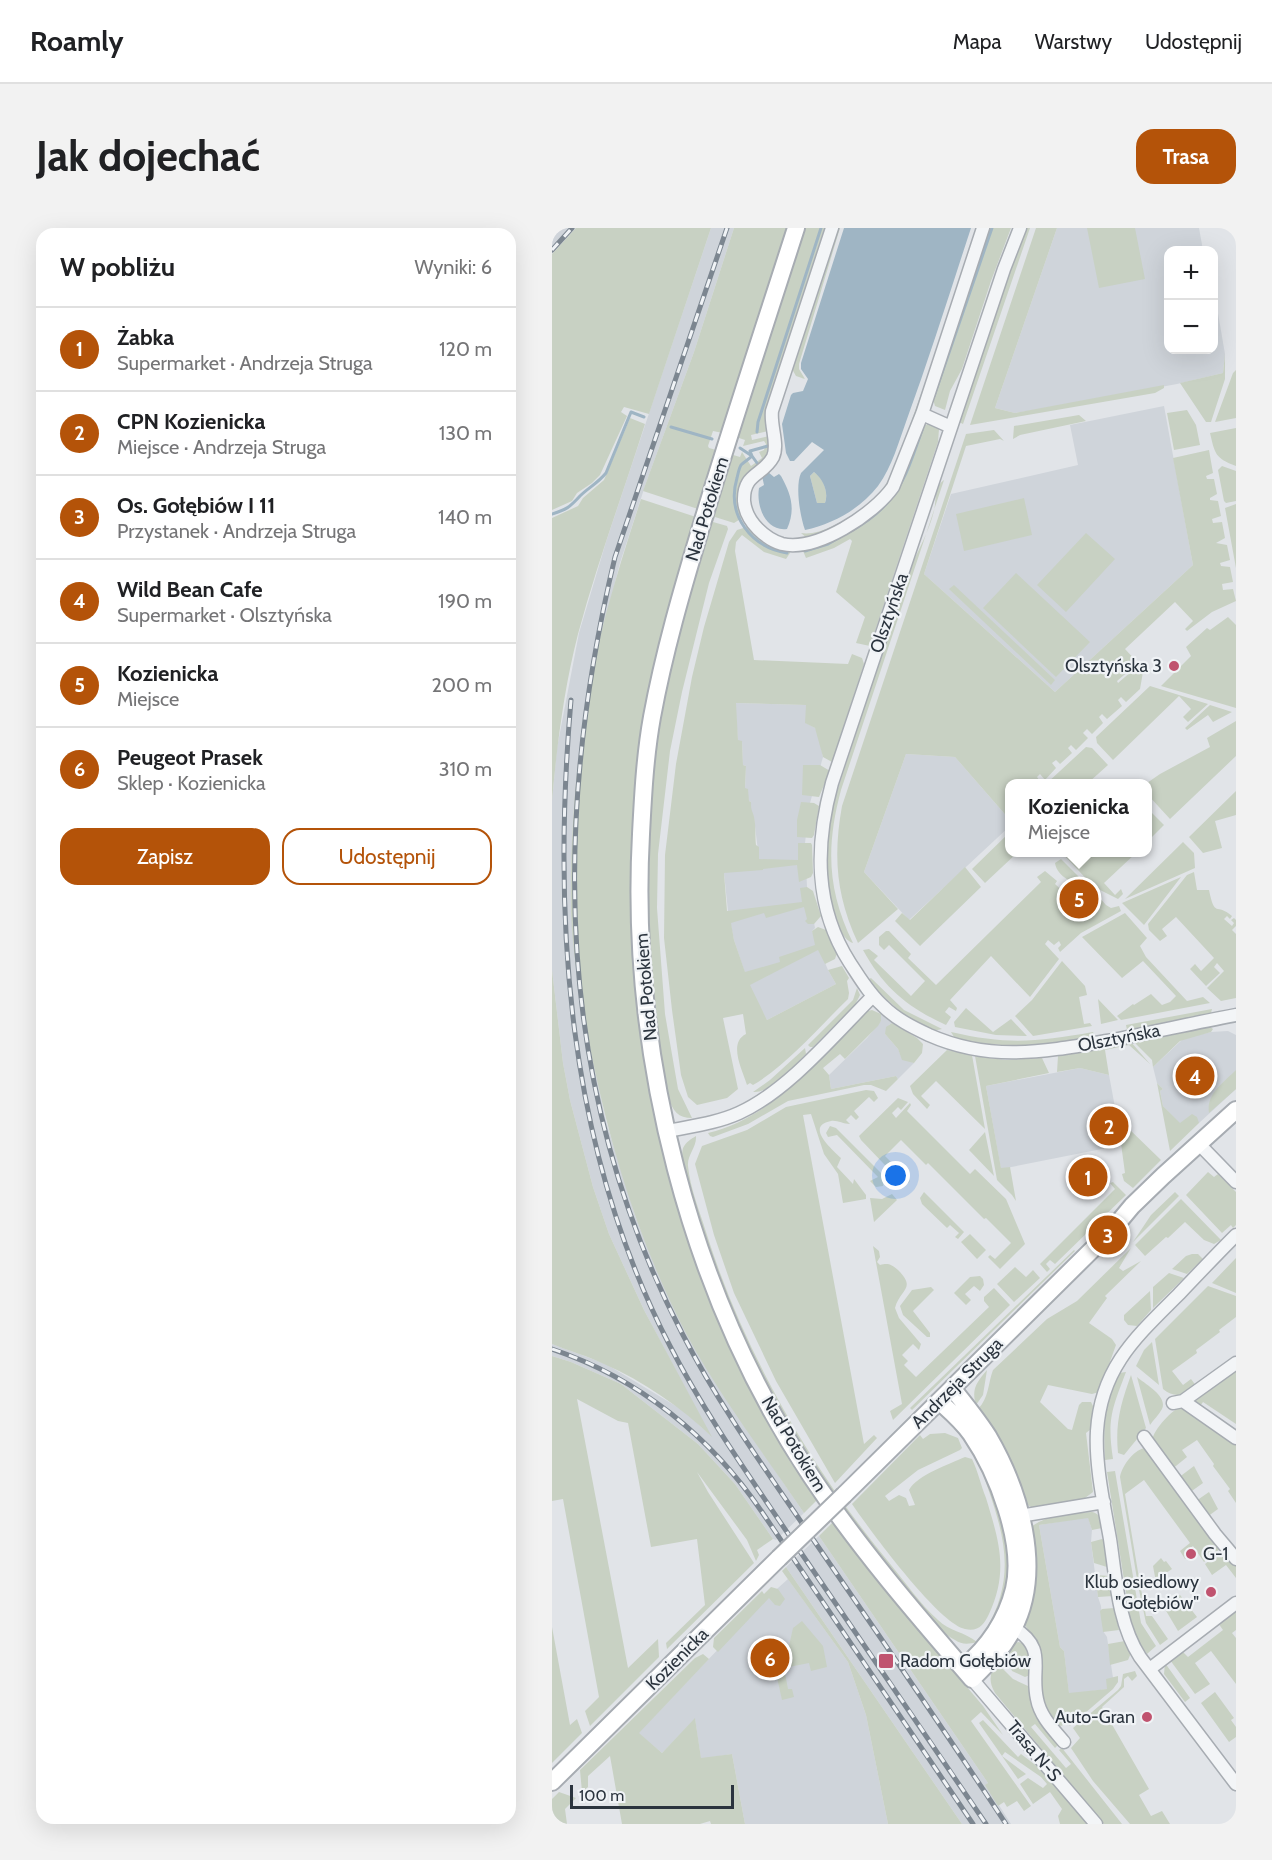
<!DOCTYPE html>
<html lang="pl">
<meta charset="utf-8">
<style>
:root{--surface:#fff;--page:#f2f2f2;--text:#202124;--muted:#757577;--line:#e0e0e0;--accent:#b45309}
body{margin:0;font-family:Cabin,sans-serif;background:var(--page);color:var(--text)}
.controls{position:absolute;right:18px;top:18px;display:grid;overflow:hidden;border-radius:12px;box-shadow:0 6px 24px #0002}
.controls button{width:54px;height:54px;display:grid;place-items:center;padding:0;border:0;border-bottom:2px solid var(--line);background:var(--surface);color:var(--text);font:30px sans-serif}
.scale{position:absolute;left:18px;bottom:15px;width:164px;box-sizing:border-box;padding-left:6px;border:3px solid #2b343e;border-top:0;font-size:16px;line-height:21px;white-space:nowrap;color:#2b343e;-webkit-text-stroke:4px #f0f3f6;paint-order:stroke}
.you{position:absolute;left:344px;top:948px;width:21px;height:21px;margin:-15px;border:4px solid #fff;border-radius:50%;background:#1a73e8;box-shadow:0 0 0 9px #1a73e833}
.badge{display:grid;place-items:center;width:39px;height:39px;border-radius:50%;background:var(--accent);color:#fff;font-size:20px;font-weight:700}
.pin{position:absolute;translate:-50% -50%;border:3px solid #fff;box-shadow:0 2px 6px #0006}
.popup{position:absolute;left:453px;top:551px;width:147px;height:78px;box-sizing:border-box;display:grid;place-content:center;border-radius:12px;background:var(--surface);filter:drop-shadow(0 2px 4px #0005);font-size:20px;white-space:nowrap;color:var(--muted)}
.popup b{font-size:22px;color:var(--text)}
.popup::after{content:'';position:absolute;left:50%;top:100%;margin-left:-12px;border:12px solid transparent;border-top-color:var(--surface)}
.list{margin:0;padding:0;list-style:none}
h2{display:flex;justify-content:space-between;align-items:center;height:78px;margin:0;padding:0 24px;font-size:26px}
h2 small{font-size:20px;font-weight:400;color:var(--muted)}
.list li{display:grid;grid-template-columns:39px 1fr auto;gap:18px;align-items:center;box-sizing:border-box;height:84px;padding:0 24px;border-top:2px solid var(--line)}
.list b{display:block;font-size:22px;white-space:nowrap}
.list p{margin:0;font-size:20px;white-space:nowrap;color:var(--muted)}
.list em{font-size:20px;font-style:normal;color:var(--muted)}
.actions{display:flex;gap:12px;padding:18px 24px}
.actions a{flex:1;padding:14px 0;border:2px solid var(--accent);border-radius:18px;text-align:center;font-size:21px;color:var(--accent)}
.actions .main{background:var(--accent);color:#fff}
.map{position:relative;flex:none;width:684px;height:1596px;overflow:hidden;border-radius:18px}
header{display:flex;align-items:center;gap:36px;box-sizing:border-box;height:84px;padding:0 30px;background:var(--surface);border-bottom:2px solid var(--line)}
header strong{font-size:28px}
nav{display:flex;gap:33px;margin-inline-start:auto;font-size:21px}
.intro{display:flex;align-items:center;justify-content:space-between;box-sizing:border-box;height:144px;padding:0 36px}
h1{margin:0;font-size:42px}
.button{padding:15px 27px;border-radius:18px;background:var(--accent);color:#fff;font-size:21px;font-weight:700}
main{display:flex;gap:36px;padding:0 36px}
aside{flex:1;background:var(--surface);border-radius:18px;box-shadow:0 6px 24px #0002}
.map>svg:first-child{display:block}
.built{fill:#cfd4da}
.green{fill:#c8d1c3}
.water{fill:#9fb5c4;fill-rule:evenodd}
.lines{fill:none;stroke-linecap:round;stroke-linejoin:round}
.stream{stroke:#9fb5c4;stroke-width:3}
.street-casing{stroke:#a7acb2;stroke-width:15}
.secondary-casing{stroke:#a7acb2;stroke-width:20}
.street{stroke:#f3f5f7;stroke-width:12}
.secondary{stroke:#fff;stroke-width:16}
.rail-casing{stroke:#7c8690;stroke-width:5}
.rail{stroke:#f0f3f6;stroke-width:3;stroke-dasharray:9;stroke-linecap:butt}
.secondary-bridge-casing{stroke:#a7acb2;stroke-width:20;stroke-linecap:butt}
.secondary-bridge{stroke:#fff;stroke-width:16}
.poi-dot{fill:#c0536f;stroke:#f0f3f6;stroke-width:2}
.labels{text-anchor:middle;dominant-baseline:central;stroke-width:4.5;stroke-linejoin:round;paint-order:stroke}
.street-label{font-size:18px;fill:#2b343e;stroke:#f0f3f6}
.poi-label{font-size:18px;fill:#2b343e;stroke:#f0f3f6;text-anchor:end}
</style>
<header>
<strong>Roamly</strong>
<nav><a>Mapa</a><a>Warstwy</a><a>Udostępnij</a></nav>
</header>
<div class="intro"><h1>Jak dojechać</h1><a class="button">Trasa</a></div>
<main>
<aside>
<h2>W pobliżu<small>Wyniki: 6</small></h2>
<ul class="list">
<li><span class="badge">1</span><div><b>Żabka</b><p>Supermarket · Andrzeja Struga</p></div><em>120 m</em></li>
<li><span class="badge">2</span><div><b>CPN Kozienicka</b><p>Miejsce · Andrzeja Struga</p></div><em>130 m</em></li>
<li><span class="badge">3</span><div><b>Os. Gołębiów I 11</b><p>Przystanek · Andrzeja Struga</p></div><em>140 m</em></li>
<li><span class="badge">4</span><div><b>Wild Bean Cafe</b><p>Supermarket · Olsztyńska</p></div><em>190 m</em></li>
<li><span class="badge">5</span><div><b>Kozienicka</b><p>Miejsce</p></div><em>200 m</em></li>
<li><span class="badge">6</span><div><b>Peugeot Prasek</b><p>Sklep · Kozienicka</p></div><em>310 m</em></li>
</ul>
<div class="actions"><a class="main">Zapisz</a><a>Udostępnij</a></div>
</aside>
<div class="map">
<svg width="684" height="1596" viewBox="0 0 684 1596">
<rect width="100%" height="100%" fill="#e1e4e8"/>
<path class="built" d="M 0,0 L 24,0 L 0,26 Z
M 159,0 L 182,0 L 142,124 L 94,255 L 68,335 L 40,445 L 31,496 L 21,590 L 19,684 L 34,800 L 54,893 L 84,990 L 106,1045 L 137,1110 L 175,1172 L 252,1285 L 224,1312 L 221,1311 L 183,1256 L 146,1216 L 69,1156 L 19,1134 L 0,1128 L 0,1116 L 54,1136 L 132,1183 L 158,1207 L 92,1082 L 57,1006 L 41,959 L 18,872 L 11,835 L 0,742 L 0,573 L 5,520 L 27,405 L 54,314 Z
M 505,0 L 647,0 L 651,22 L 616,22 L 616,122 L 662,122 L 662,62 L 673,126 L 671,145 L 625,156 L 489,181 L 463,185 L 443,180 Z
M 612,178 L 641,337 L 503,464 L 372,346 L 399,266 L 526,237 L 518,197 Z
M 183,475 L 254,477 L 254,495 L 263,500 L 266,505 L 271,529 L 258,575 L 253,615 L 255,659 L 263,700 L 260,703 L 276,742 L 284,756 L 215,792 L 198,760 L 182,712 L 176,683 L 172,645 L 207,631 L 202,590 L 199,585 L 199,574 L 197,573 L 193,561 L 194,538 L 191,537 L 190,513 L 186,513 Z
M 354,526 L 403,529 L 458,592 L 458,598 L 357,692 L 312,644 Z
M 329,786 L 340,795 L 337,797 L 333,806 L 346,821 L 349,828 L 362,835 L 346,851 L 344,848 L 279,861 L 277,847 L 315,810 L 329,793 Z
M 676,803 L 684,807 L 684,861 L 647,895 L 628,896 L 611,878 L 608,863 L 611,861 L 605,855 L 601,839 L 632,810 L 659,804 Z
M 528,840 L 557,847 L 570,917 L 449,941 L 434,858 Z
M 536,1289 L 540,1302 L 539,1314 L 546,1369 L 549,1378 L 551,1403 L 555,1409 L 561,1450 L 556,1461 L 517,1466 L 512,1423 L 508,1419 L 487,1297 Z
M 267,1308 L 436,1555 L 434,1557 L 459,1596 L 410,1596 L 234,1339 Z
M 236,1351 L 296,1434 L 314,1487 L 336,1596 L 193,1596 L 180,1526 L 149,1531 L 143,1491 L 110,1525 L 86,1505 L 216,1369 Z"/>
<path class="green" d="M 24,0 L 159,0 L 97,186 L 72,179 L 69,184 L 75,188 L 48,247 L 40,255 L 25,265 L 20,273 L 0,282 L 0,26 Z
M 182,0 L 239,0 L 171,205 L 161,203 L 156,218 L 157,220 L 164,222 L 146,281 L 91,263 L 142,124 Z
M 253,0 L 275,0 L 216,203 L 199,207 L 200,212 L 217,208 L 217,228 L 195,248 L 190,290 L 182,295 L 163,289 L 161,294 L 175,298 L 176,301 L 157,355 L 130,464 L 118,523 L 106,626 L 105,680 L 113,786 L 126,861 L 140,890 C 126,890 121,883 117,871 L 102,782 L 95,688 L 94,631 L 100,530 L 122,409 L 178,226 L 188,229 L 190,224 L 199,238 L 210,230 L 207,224 L 212,222 L 214,216 L 212,213 L 191,218 L 193,212 L 184,209 Z
M 284,0 L 288,0 L 247,136 L 247,141 L 253,151 L 244,148 L 240,141 Z
M 424,0 L 428,0 L 363,193 L 336,260 L 296,294 L 256,311 L 249,305 C 273,310 322,276 334,256 C 347,234 354,207 363,183 C 385,123 404,61 424,0 Z
M 436,0 L 459,0 L 439,53 L 410,141 L 398,163 L 393,182 L 383,178 L 380,168 Z
M 473,0 L 478,0 L 411,196 L 407,194 Z
M 484,0 L 505,0 L 443,180 L 463,185 L 612,157 L 612,160 L 603,165 L 418,197 Z
M 535,0 L 583,0 L 593,51 L 547,60 Z
M 673,126 L 673,151 L 659,194 L 654,194 L 628,155 L 671,145 Z
M 684,142 L 684,190 L 663,194 L 681,145 Z
M 635,182 L 644,197 L 648,217 L 622,222 L 615,185 Z
M 527,187 L 534,193 L 468,207 L 461,211 L 462,198 Z
M 78,190 L 93,196 C 71,266 45,335 26,406 C 12,460 5,517 0,573 L 0,290 L 26,278 L 31,270 L 52,252 Z
M 376,196 L 387,201 L 386,214 L 318,418 L 304,415 L 313,389 L 284,364 L 300,313 L 298,311 L 282,320 L 254,330 L 251,323 L 323,284 L 369,199 Z
M 684,200 L 684,238 C 663,230 663,226 658,205 Z
M 442,202 L 452,213 L 448,211 L 414,218 L 372,346 L 503,464 L 641,337 L 621,230 L 657,222 L 661,245 L 654,248 L 655,251 L 662,251 L 665,266 L 658,270 L 658,272 L 666,273 L 669,288 L 660,291 L 661,295 L 670,294 L 673,310 L 664,315 L 675,317 L 678,332 L 668,335 L 669,338 L 678,339 L 681,354 L 670,356 L 671,362 L 681,361 L 684,373 L 660,384 L 635,403 L 633,401 L 641,393 L 623,374 L 573,421 L 586,435 L 565,453 L 566,455 L 587,437 L 591,444 L 588,461 L 574,474 L 569,469 L 566,472 L 570,478 L 555,491 L 550,486 L 547,489 L 551,495 L 540,506 L 535,501 L 531,505 L 536,510 L 524,522 L 519,517 L 516,520 L 520,525 L 508,536 L 504,532 L 500,535 L 504,540 L 493,552 L 488,546 L 485,549 L 489,555 L 458,556 L 458,592 L 403,529 L 354,526 L 312,644 L 346,681 L 306,715 C 284,668 281,628 290,578 L 414,206 Z
M 670,238 L 684,243 L 684,273 L 674,275 L 672,273 L 666,242 Z
M 262,244 C 271,250 277,264 273,275 L 265,275 L 258,248 Z
M 392,252 L 289,562 C 274,618 275,662 301,715 C 278,708 273,631 274,610 C 275,601 278,591 279,582 L 358,340 C 367,321 377,303 382,283 C 385,271 381,260 392,252 Z
M 472,270 L 480,307 L 412,323 L 404,286 Z
M 89,271 L 144,289 L 81,625 L 79,683 L 86,788 L 105,901 L 130,989 L 145,1032 L 224,1204 L 265,1272 L 252,1285 C 213,1227 169,1170 136,1109 C 90,1022 61,929 41,834 C 31,785 21,735 19,684 C 18,622 22,557 31,496 C 42,419 65,344 89,271 Z
M 684,276 L 684,340 L 673,280 Z
M 198,298 L 238,321 L 238,325 L 234,331 L 212,324 L 190,307 L 184,314 L 183,323 L 202,432 L 296,436 L 300,426 L 310,430 L 312,436 L 280,534 L 271,529 L 263,500 L 253,495 L 254,477 L 184,475 L 186,512 L 190,513 L 191,537 L 194,538 L 193,560 L 196,561 L 197,573 L 199,574 C 199,584 200,581 202,589 C 204,596 203,610 204,617 L 207,619 L 207,631 L 246,632 L 246,615 L 259,615 L 260,617 L 261,645 L 259,649 L 247,654 L 245,637 L 211,641 L 211,642 L 172,645 L 175,683 L 250,674 L 248,660 L 255,659 L 261,663 L 269,688 L 262,696 L 256,696 L 253,693 L 255,691 L 252,679 L 214,690 L 212,685 L 179,695 L 182,712 L 193,744 L 228,734 L 227,729 L 263,717 L 260,703 L 266,699 L 274,702 L 285,725 L 283,731 L 273,736 L 266,722 L 198,757 L 215,792 L 284,756 L 276,742 L 290,738 L 297,750 L 295,753 L 297,765 L 296,771 C 267,799 235,837 201,857 L 198,855 L 195,857 C 190,841 176,815 194,806 L 191,786 L 171,790 L 186,861 L 175,870 L 145,877 L 136,869 L 129,847 L 120,782 L 112,710 L 113,627 L 124,536 L 140,449 L 152,399 L 177,314 L 185,302 Z
M 534,305 L 563,331 L 514,384 L 485,357 Z
M 464,345 L 538,414 L 504,449 L 431,380 Z
M 402,357 L 503,452 L 499,457 L 397,361 Z
M 676,389 L 684,397 L 684,480 L 609,458 L 639,428 L 634,419 L 655,400 L 658,402 Z
M 598,458 L 656,476 L 636,494 L 631,489 L 639,481 L 627,468 L 561,532 L 545,515 L 544,509 Z
M 658,477 L 680,484 L 661,494 L 656,487 L 635,502 L 633,500 Z
M 684,493 L 684,528 L 618,591 L 596,567 L 595,555 L 608,546 L 658,519 L 655,510 Z
M 534,519 L 540,520 L 556,537 L 536,555 L 495,555 Z
M 251,537 L 268,537 L 278,543 L 267,569 L 250,567 Z
M 684,563 L 684,587 L 663,593 L 670,620 L 651,625 L 637,609 Z
M 249,574 L 262,575 L 267,578 L 262,607 L 260,610 L 245,609 L 245,592 Z
M 596,581 L 612,597 L 596,613 Z
M 458,604 L 458,624 L 465,625 L 433,655 L 420,641 Z
M 631,614 L 642,625 L 643,640 L 573,671 Z
M 510,625 L 584,625 L 552,655 L 563,667 L 569,661 L 571,666 L 566,671 L 542,659 Z
M 509,631 L 536,658 C 523,657 505,649 503,635 Z
M 413,639 L 429,659 L 368,718 L 343,693 L 350,685 L 358,692 Z
M 493,643 L 505,653 L 503,656 L 527,678 L 535,671 L 529,664 L 533,660 L 539,660 L 554,677 L 559,680 L 567,678 L 569,683 L 529,705 L 508,724 L 506,720 L 509,717 L 507,713 L 502,717 L 496,712 L 493,716 L 507,731 L 478,769 L 439,728 L 398,772 L 405,780 L 404,783 L 397,779 L 393,784 L 399,789 L 394,797 C 355,779 332,760 311,722 L 317,721 L 326,728 L 322,732 L 359,768 L 373,753 L 337,717 L 332,722 L 327,717 L 327,709 L 334,703 L 337,703 L 359,726 L 356,730 L 384,757 L 489,654 L 485,649 Z
M 642,644 L 645,662 L 657,662 C 663,691 664,674 680,688 L 678,691 L 675,688 L 672,691 L 680,698 L 682,695 L 679,692 L 682,690 L 684,692 L 684,698 L 680,702 L 684,706 L 684,770 L 669,773 L 655,760 L 672,743 L 665,735 L 662,739 L 668,745 L 654,758 L 638,741 L 643,736 L 649,743 L 662,730 L 624,689 L 610,701 L 615,708 L 608,713 L 597,702 L 596,696 L 635,647 Z
M 629,649 L 592,697 L 570,675 Z
M 573,685 L 595,710 L 588,718 L 594,729 L 635,773 L 651,769 L 658,775 L 569,792 L 565,788 L 581,776 L 582,777 L 599,766 L 610,777 L 618,774 L 624,768 L 591,733 L 570,750 L 530,709 Z
M 510,733 L 533,758 L 535,767 L 527,769 L 532,796 L 538,795 L 540,798 L 481,808 L 463,788 L 480,772 Z
M 0,742 L 11,835 L 18,872 L 41,959 L 57,1006 L 92,1082 L 160,1209 C 129,1179 91,1153 52,1136 C 36,1128 17,1123 0,1116 Z
M 319,750 L 352,782 L 390,801 L 381,803 L 354,789 L 316,754 L 315,752 Z
M 305,760 L 308,767 L 303,777 L 261,819 L 258,819 L 256,817 L 301,772 Z
M 546,771 L 566,792 L 549,796 Z
M 414,780 L 441,804 L 459,791 L 475,808 L 444,807 L 403,799 L 402,794 Z
M 660,781 L 659,785 L 575,802 L 574,797 Z
M 320,782 L 329,786 L 329,793 L 326,798 L 293,831 L 288,826 L 271,840 L 277,847 L 279,861 L 344,848 L 346,851 L 334,863 L 319,857 L 312,857 L 236,873 L 196,896 L 161,909 L 158,908 L 156,905 C 221,889 260,836 305,791 L 316,783 Z
M 340,795 L 365,810 L 371,816 L 370,825 L 362,835 L 350,832 L 346,821 L 333,806 L 334,799 Z
M 657,798 L 661,801 L 659,804 L 628,813 L 601,839 L 600,832 L 581,813 Z
M 399,804 C 455,817 485,814 541,804 L 542,806 L 540,809 C 491,817 457,822 407,811 L 402,809 Z
M 579,814 L 598,836 L 577,817 L 553,822 L 557,847 L 528,840 L 505,844 L 506,828 Z
M 253,820 L 254,826 C 242,837 218,866 201,864 L 218,852 Z
M 395,822 L 420,827 L 433,901 L 384,853 L 369,868 L 378,877 L 375,881 L 361,866 L 358,858 Z
M 423,828 L 453,832 L 490,830 L 497,845 L 434,858 L 449,940 L 458,939 L 464,973 L 460,967 L 445,952 Z
M 684,842 L 684,861 L 657,885 C 654,866 671,855 684,842 Z
M 605,855 L 611,861 L 608,863 L 611,878 L 628,895 L 640,886 L 645,889 L 647,895 L 618,923 Z
M 314,862 L 322,863 L 326,870 L 322,874 L 317,869 L 302,883 L 307,889 L 304,892 L 299,887 L 294,892 L 298,896 C 291,896 285,892 279,893 C 252,898 281,922 289,930 L 285,939 L 301,956 L 302,951 L 314,967 L 314,971 L 291,975 L 286,946 L 272,926 L 259,886 L 251,887 L 312,1216 L 322,1207 L 325,1210 L 283,1255 L 224,1153 L 182,1065 L 162,1007 L 143,936 L 150,918 L 195,902 L 234,879 Z
M 346,870 L 356,874 L 349,882 L 346,879 L 340,885 L 344,890 L 358,875 L 359,877 L 355,883 L 418,946 L 423,941 L 454,971 L 473,1016 L 448,1041 L 436,1029 L 438,1027 L 443,1031 L 459,1015 L 434,990 L 432,991 L 376,935 L 374,937 L 349,912 L 333,928 L 358,953 L 353,958 L 309,912 L 307,908 Z
M 278,898 L 284,900 L 333,949 L 331,958 L 324,959 L 318,953 L 326,949 L 285,907 L 276,909 L 274,905 Z
M 575,899 L 609,932 L 581,960 L 572,953 L 570,946 L 573,945 L 567,901 Z
M 433,904 L 442,948 L 417,922 Z
M 144,908 C 145,919 135,927 136,938 C 138,960 148,984 154,1004 C 192,1125 258,1239 339,1337 C 354,1355 368,1376 386,1392 C 397,1403 413,1404 425,1414 C 417,1416 410,1417 403,1412 C 384,1402 370,1379 357,1363 C 301,1296 249,1224 209,1146 C 181,1092 161,1035 143,977 C 139,965 127,933 131,920 C 134,914 139,911 144,908 Z
M 656,944 L 662,949 L 666,946 L 684,964 L 684,997 L 681,1000 L 679,997 L 670,1005 L 634,967 Z
M 561,954 L 574,967 L 503,1036 L 498,1032 L 494,1036 L 498,1041 L 495,1044 L 488,1036 L 563,961 L 558,955 Z
M 372,964 L 412,1004 L 406,1011 L 403,1009 L 407,1005 L 398,997 L 395,1000 L 370,976 L 368,970 Z
M 623,964 L 627,968 L 581,1014 L 599,987 Z
M 340,966 L 345,972 L 322,994 L 318,970 L 330,971 Z
M 629,971 L 669,1012 L 662,1016 L 652,1012 L 633,994 L 616,1010 L 614,1009 L 593,1028 L 583,1017 Z
M 418,1006 L 434,1022 L 425,1031 L 409,1014 Z
M 321,1018 L 327,1023 L 328,1029 L 325,1034 L 328,1037 C 336,1035 339,1036 346,1042 C 365,1061 348,1061 343,1080 L 347,1090 L 369,1116 L 367,1122 L 361,1116 L 350,1127 L 356,1133 L 352,1137 L 364,1149 L 437,1079 L 432,1073 L 432,1069 L 442,1060 L 458,1077 L 341,1192 L 338,1183 L 350,1176 Z
M 579,1020 L 567,1040 L 571,1043 L 589,1033 L 553,1068 L 555,1070 L 537,1095 L 560,1111 L 564,1117 L 547,1164 L 540,1166 L 496,1157 L 488,1174 L 516,1201 L 520,1202 L 527,1177 L 530,1174 L 539,1174 L 541,1178 L 539,1201 L 534,1205 L 541,1264 L 533,1270 L 481,1280 L 470,1274 L 426,1181 C 437,1170 436,1155 441,1142 L 495,1091 L 525,1073 Z
M 522,1022 L 523,1023 L 360,1182 L 358,1180 Z
M 640,1026 L 646,1026 L 651,1031 L 635,1046 L 620,1041 L 634,1028 Z
M 684,1030 L 684,1065 L 660,1055 L 683,1031 Z
M 463,1039 L 474,1049 L 481,1042 L 488,1050 L 462,1074 L 445,1056 Z
M 617,1045 L 632,1050 L 601,1080 L 601,1059 Z
M 428,1048 L 431,1051 L 432,1057 L 428,1063 L 422,1058 L 413,1066 L 419,1072 L 414,1077 L 402,1065 L 418,1049 Z
M 656,1058 L 684,1068 L 684,1089 L 667,1102 L 668,1104 L 644,1122 L 645,1125 L 620,1143 L 631,1157 L 639,1151 L 645,1159 C 633,1167 623,1171 611,1161 L 603,1111 Z
M 379,1059 L 382,1062 L 361,1083 L 378,1105 L 378,1109 L 375,1109 L 351,1087 L 348,1078 L 360,1062 Z
M 598,1063 L 599,1082 L 585,1098 L 576,1097 L 572,1092 L 572,1087 Z
M 600,1114 L 607,1157 L 584,1138 L 592,1122 Z
M 0,1128 L 19,1134 L 69,1156 L 146,1216 L 183,1256 L 221,1311 L 205,1322 L 207,1327 L 204,1333 L 195,1312 L 145,1244 L 156,1264 L 202,1335 L 115,1421 L 114,1415 L 153,1377 L 145,1311 L 99,1319 L 76,1195 L 66,1193 L 25,1171 L 76,1440 L 106,1411 L 107,1429 L 38,1498 L 33,1483 L 47,1469 L 11,1271 L 0,1273 Z
M 684,1139 L 684,1196 L 651,1174 L 646,1181 L 636,1173 Z
M 435,1142 L 431,1167 L 424,1177 C 419,1161 425,1154 435,1142 Z
M 574,1144 C 560,1181 555,1191 561,1231 L 553,1232 C 551,1196 553,1179 567,1145 Z
M 579,1147 L 594,1200 L 572,1227 L 566,1225 C 563,1195 569,1175 579,1147 Z
M 585,1149 C 593,1156 616,1168 610,1181 C 607,1187 601,1192 598,1197 Z
M 631,1176 L 684,1217 L 684,1275 L 676,1263 L 678,1261 L 661,1238 L 662,1236 L 645,1212 L 630,1222 L 635,1229 L 619,1242 L 600,1213 C 602,1200 620,1183 631,1176 Z
M 393,1205 L 406,1210 L 410,1220 L 408,1222 L 366,1242 L 333,1268 L 337,1273 L 347,1267 L 354,1270 L 357,1278 L 363,1277 L 357,1262 C 365,1247 398,1236 413,1229 L 420,1231 C 426,1243 429,1258 434,1270 C 447,1313 457,1343 437,1386 C 432,1397 426,1404 413,1401 C 386,1395 317,1301 300,1276 L 368,1207 L 371,1211 L 378,1206 Z
M 592,1220 L 669,1320 L 652,1334 L 641,1318 L 632,1324 L 636,1330 L 633,1331 L 628,1323 L 638,1315 L 592,1252 L 573,1266 L 588,1356 L 586,1357 L 568,1249 C 570,1238 581,1223 592,1220 Z
M 425,1228 C 445,1265 464,1327 453,1368 C 450,1381 440,1394 434,1406 L 433,1403 C 471,1340 446,1292 425,1228 Z
M 642,1238 L 651,1255 L 637,1265 L 626,1250 Z
M 563,1243 L 589,1395 L 604,1418 L 595,1426 L 585,1412 L 579,1396 L 555,1244 Z
M 657,1264 L 666,1281 L 655,1289 L 644,1273 Z
M 540,1284 C 547,1285 553,1293 550,1300 L 540,1302 L 536,1290 L 487,1297 L 508,1419 L 512,1423 L 517,1465 L 555,1461 L 554,1451 L 566,1448 L 566,1454 L 561,1461 L 518,1498 L 515,1495 L 509,1498 L 504,1496 L 492,1479 L 488,1462 L 490,1438 L 488,1422 L 472,1395 L 479,1299 C 496,1286 519,1286 540,1284 Z
M 281,1294 L 366,1401 L 431,1478 L 451,1507 L 429,1484 L 419,1493 L 479,1578 L 472,1583 L 465,1573 L 455,1579 L 452,1574 L 446,1578 L 433,1557 L 436,1555 L 267,1308 Z
M 550,1311 L 553,1313 L 555,1339 L 542,1335 L 539,1314 Z
M 671,1322 L 684,1336 L 684,1350 L 674,1337 L 660,1347 L 653,1336 Z
M 609,1330 L 612,1334 L 614,1333 L 620,1341 L 614,1345 L 615,1348 L 604,1354 L 601,1338 Z
M 234,1339 L 410,1596 L 336,1596 L 314,1487 L 296,1434 L 230,1343 Z
M 543,1347 L 558,1348 L 561,1368 L 546,1369 Z
M 219,1359 L 226,1361 L 233,1371 L 228,1378 L 223,1377 L 217,1370 L 166,1424 L 161,1419 L 162,1410 L 210,1363 L 212,1366 Z
M 589,1361 L 594,1388 L 600,1388 L 616,1411 L 608,1417 L 594,1395 L 587,1362 Z
M 628,1367 L 645,1389 L 626,1403 L 613,1381 L 615,1373 Z
M 562,1380 L 567,1402 L 551,1404 L 548,1383 L 550,1381 Z
M 684,1382 L 684,1402 L 680,1405 L 684,1410 L 684,1456 L 659,1423 L 643,1435 L 658,1456 L 643,1466 L 618,1432 L 630,1423 L 636,1429 L 671,1402 L 666,1395 Z
M 250,1393 L 271,1418 L 275,1439 L 259,1443 L 257,1435 L 232,1440 L 236,1461 L 240,1461 L 242,1469 L 230,1472 L 224,1445 L 227,1444 L 224,1432 L 237,1418 L 241,1400 Z
M 0,1399 L 18,1497 L 25,1491 L 30,1505 L 0,1535 Z
M 573,1413 L 579,1425 L 576,1432 L 558,1437 L 556,1416 Z
M 467,1414 C 481,1419 479,1435 478,1447 L 473,1449 L 460,1443 L 453,1425 L 460,1415 Z
M 151,1426 L 157,1431 L 87,1505 L 110,1525 L 143,1490 L 149,1530 L 180,1526 L 193,1596 L 159,1596 L 158,1593 L 148,1596 L 70,1596 L 58,1528 L 36,1548 L 36,1559 L 30,1564 L 28,1542 L 143,1430 Z
M 444,1434 L 461,1451 L 476,1458 L 481,1482 L 507,1516 L 503,1520 L 483,1496 L 479,1499 L 514,1540 L 519,1536 L 507,1522 L 510,1520 L 570,1596 L 552,1596 L 443,1465 C 436,1453 438,1445 444,1434 Z
M 613,1435 L 638,1470 L 633,1474 L 612,1446 Z
M 583,1443 L 585,1448 L 580,1453 L 576,1448 L 572,1451 L 572,1459 L 550,1479 L 597,1561 L 587,1567 L 599,1588 L 610,1583 L 618,1596 L 578,1596 L 541,1553 L 519,1520 L 528,1510 L 521,1500 L 566,1462 L 569,1458 L 571,1446 Z
M 663,1464 L 682,1490 L 679,1492 L 684,1499 L 684,1509 L 677,1514 L 649,1475 Z
M 431,1492 L 466,1529 L 469,1526 L 490,1542 L 536,1596 L 508,1596 L 506,1588 L 510,1581 L 498,1564 L 481,1576 L 468,1556 L 476,1550 L 491,1560 L 495,1556 L 489,1549 L 453,1524 L 450,1528 L 474,1546 L 466,1551 L 427,1495 Z
M 7,1564 L 24,1570 L 13,1581 L 15,1596 L 0,1596 L 0,1571 Z"/>
<path class="water" d="M 292,0 L 419,0 C 398,64 378,128 355,191 C 347,213 340,239 326,258 C 308,281 281,296 253,302 C 248,288 243,258 249,245 L 272,222 L 260,214 L 242,233 L 238,233 L 234,225 L 230,196 L 239,167 L 241,165 L 251,163 L 256,151 L 249,141 L 249,135 ZM 262,244 C 271,251 277,264 273,275 L 265,275 L 258,248 Z
M 216,244 L 222,249 L 227,246 L 229,248 C 239,266 244,281 235,301 C 213,304 204,277 207,260 L 212,257 L 210,248 Z"/>
<g class="lines">
<path class="stream" d="M 382,168 L 440,0
M 119,199 L 160,211
M 205,204 L 206,194 L 269,0
M 216,218 L 198,223 L 200,228 C 197,231 192,234 189,237 C 187,240 186,246 185,250 C 174,287 199,319 235,325
M 188,220 L 200,228 L 205,235
M 0,286 C 15,281 17,280 28,268 C 36,260 46,255 54,245 L 79,184 L 92,189
M 297,304 C 345,278 353,251 370,202
M 253,323 L 276,316 L 288,309"/>
<defs>
<path id="street" d="M 280,0 L 220,183 C 218,198 227,216 221,229 C 211,248 191,245 192,273 C 193,284 199,294 206,301 C 213,308 220,313 230,316 C 265,324 322,286 341,259 L 370,186 L 431,0
M 468,0 L 452,41 L 280,555 C 263,617 262,679 298,735 C 308,750 317,766 331,778 C 344,791 360,799 377,807 C 438,834 491,824 555,813 C 598,805 641,795 684,787
M 370,186 L 399,199
M 116,903 C 140,898 165,895 187,885 C 236,863 283,806 321,768
M 647,916 L 684,954
M 684,1007 C 665,1026 646,1046 627,1066 C 585,1108 549,1139 545,1203 C 543,1237 552,1277 558,1311 C 564,1351 566,1395 588,1429 L 684,1556
M 631,1173 L 684,1210
M 621,1175 L 631,1173 L 684,1135
M 592,1209 L 663,1306 L 684,1331
M 462,1289 L 552,1274
M 462,1400 C 496,1421 478,1440 485,1471 C 488,1488 501,1501 512,1514
M 599,1440 L 684,1375
M 420,1451 L 544,1596"/>
<path id="secondary" d="M 244,0 C 212,100 179,199 149,299 C 130,362 112,424 100,489 C 93,528 91,567 89,606 C 77,825 137,1065 259,1248 C 307,1320 363,1385 420,1451 C 435,1436 451,1421 461,1401 C 492,1342 468,1263 436,1208 C 425,1191 413,1176 400,1160
M 387,1173 C 398,1183 410,1193 419,1206 C 445,1244 473,1315 462,1361 C 454,1393 436,1419 411,1440
M 292,1267 L 560,1002 L 580,978 L 611,948 L 684,882
M 0,1554 L 227,1330"/>
</defs>
<use href="#street" class="street-casing"/>
<use href="#secondary" class="secondary-casing"/>
<use href="#street" class="street"/>
<use href="#secondary" class="secondary"/>
<defs>
<path id="rail" d="M 175,0 L 63,329 C 0,593 2,860 131,1107 C 166,1175 211,1238 254,1301 C 321,1399 389,1497 454,1596
M 0,22 L 20,0
M 19,472 C 0,692 15,920 118,1118 C 153,1186 198,1249 241,1313 C 305,1407 370,1501 434,1596
M 0,1121 C 87,1150 159,1209 210,1284 L 421,1596"/>
</defs>
<use href="#rail" class="rail-casing"/>
<use href="#rail" class="rail"/>
<defs>
<path id="secondary-bridge" d="M 227,1330 L 292,1267"/>
</defs>
<use href="#secondary-bridge" class="secondary-bridge-casing"/>
<use href="#secondary-bridge" class="secondary-bridge"/>
</g>
<g class="poi-dot">
<circle cx="622" cy="438" r="6"/>
<circle cx="639" cy="1326" r="6"/>
<circle cx="659" cy="1364" r="6"/>
<rect x="326" y="1425" width="16" height="16" rx="3"/>
<circle cx="595" cy="1489" r="6"/>
</g>
<g class="labels">
<g class="street-label">
<text transform="translate(155 281) rotate(-73)">Nad Potokiem</text>
<text transform="translate(337 385) rotate(-71)">Olsztyńska</text>
<text transform="translate(94 759) rotate(-95)">Nad Potokiem</text>
<text transform="translate(567 810) rotate(-11)">Olsztyńska</text>
<text transform="translate(405 1155) rotate(-45)">Andrzeja Struga</text>
<text transform="translate(242 1216) rotate(59)">Nad Potokiem</text>
<text transform="translate(125 1431) rotate(-45)">Kozienicka</text>
<text transform="translate(482 1523) rotate(50)">Trasa N-S</text>
</g>
<g class="poi-label">
<text x="610" y="438">Olsztyńska 3</text>
<text x="651" y="1326" text-anchor="start">G-1</text>
<text x="647" y="1354">Klub osiedlowy<tspan x="647" dy="21">"Gołębiów"</tspan></text>
<text x="348" y="1433" text-anchor="start">Radom Gołębiów</text>
<text x="583" y="1489">Auto-Gran</text>
</g>
</g>
</svg>
<div class="controls">
<button>+</button>
<button>−</button>
</div>
<div class="scale">100 m</div>
<div class="you"></div>
<div class="pin badge" style="left:536px;top:949px">1</div>
<div class="pin badge" style="left:557px;top:898px">2</div>
<div class="pin badge" style="left:556px;top:1007px">3</div>
<div class="pin badge" style="left:643px;top:848px">4</div>
<div class="pin badge" style="left:527px;top:671px">5</div>
<div class="popup"><b>Kozienicka</b>Miejsce</div>
<div class="pin badge" style="left:218px;top:1430px">6</div>
</div>
</main>
